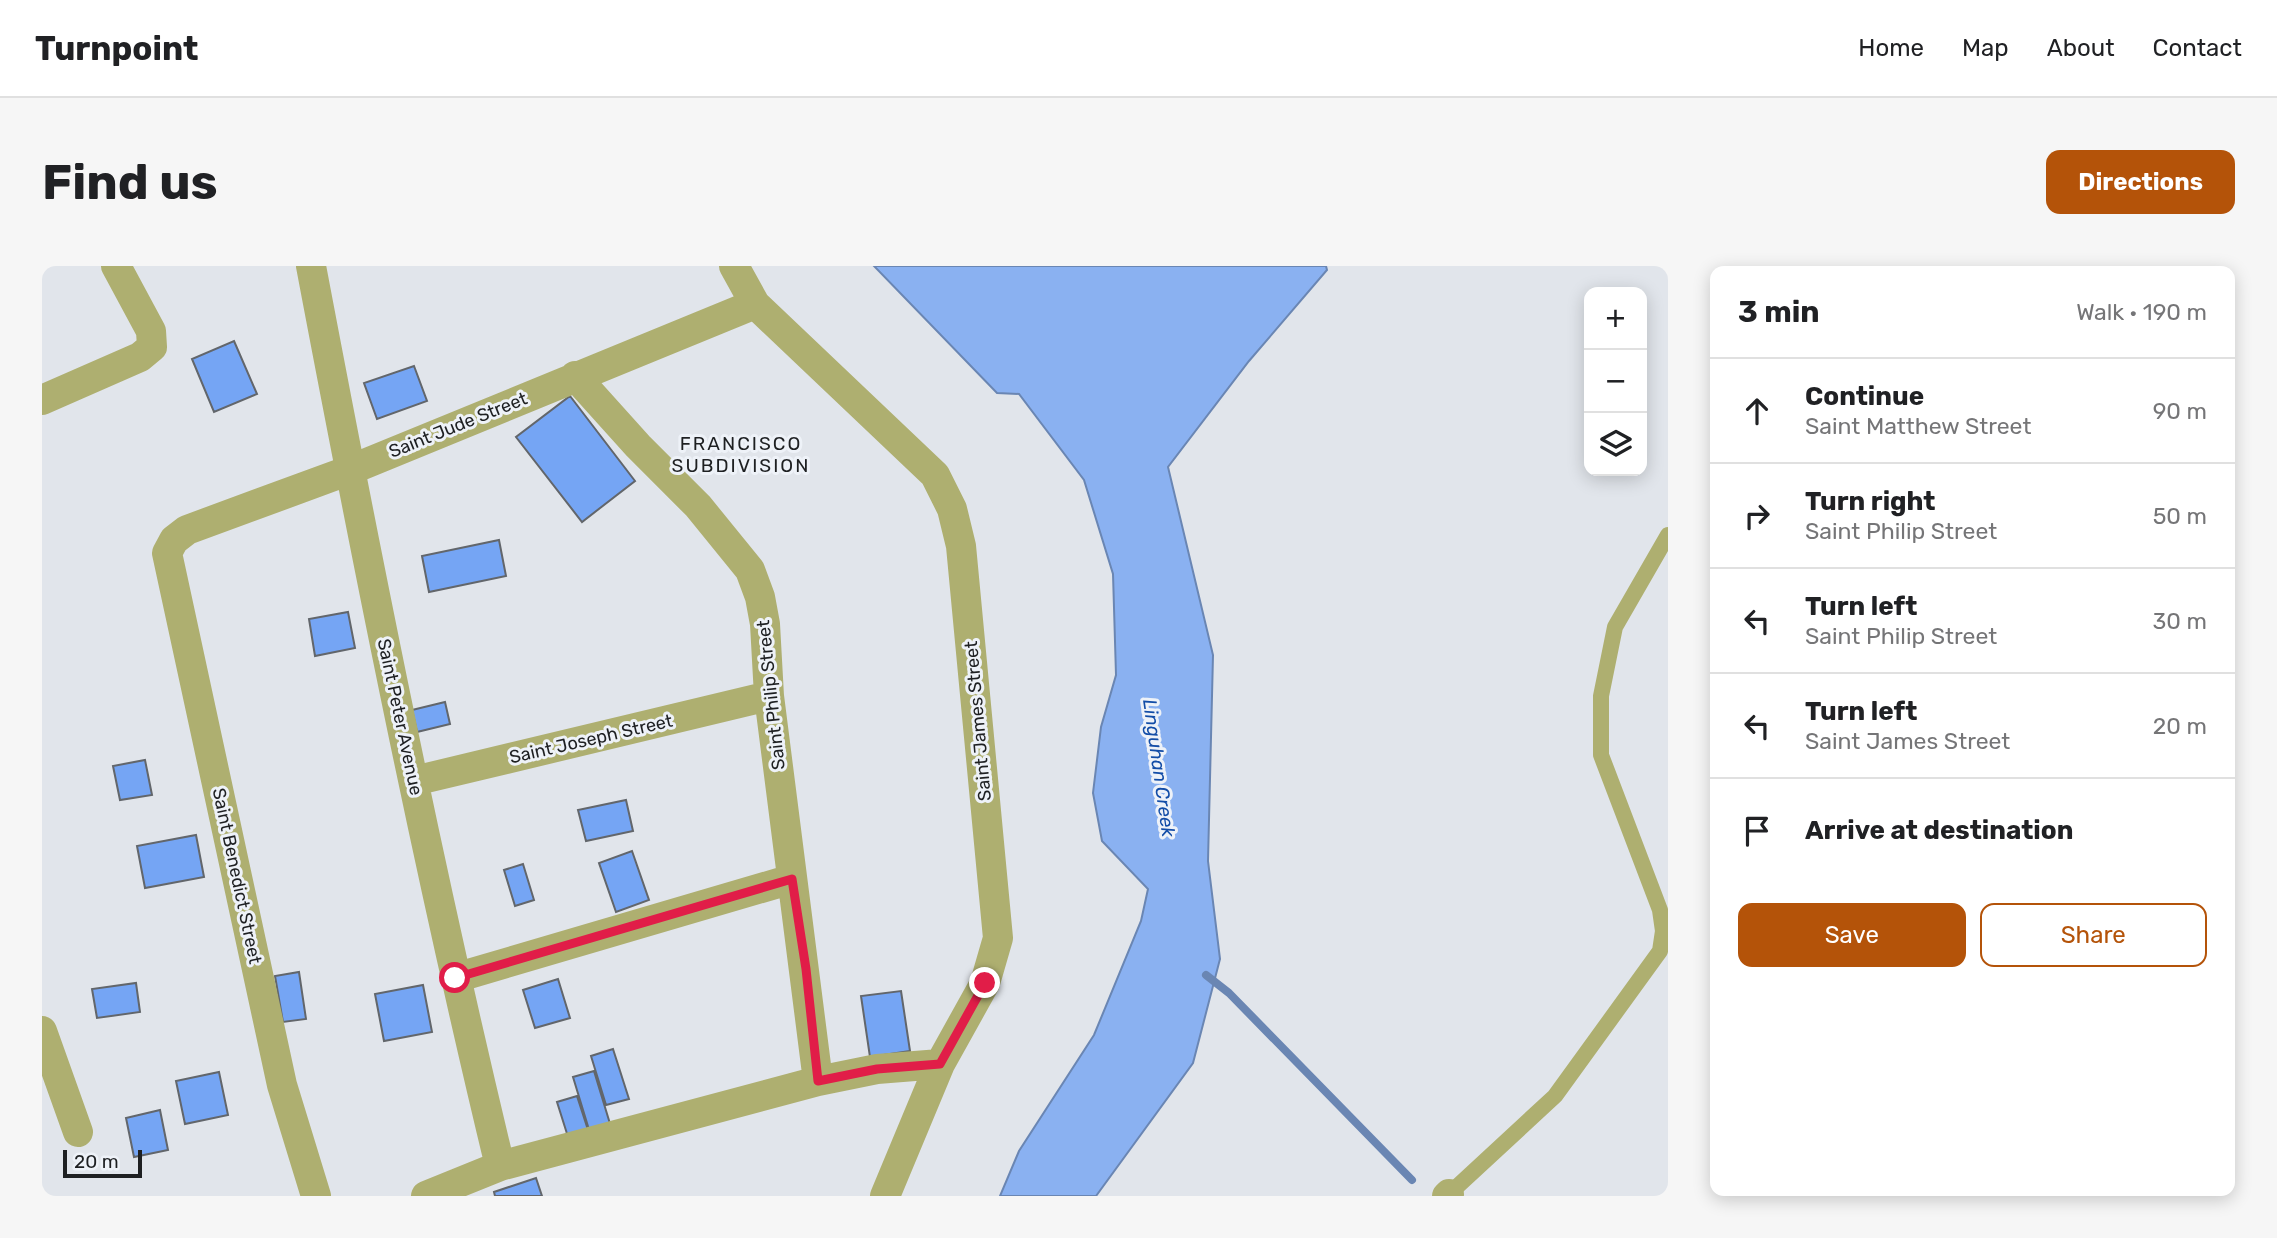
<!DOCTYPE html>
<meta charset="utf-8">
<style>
:root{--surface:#fff;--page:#f6f6f6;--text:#202124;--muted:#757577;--line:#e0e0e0;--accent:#b45309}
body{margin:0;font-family:Rubik,sans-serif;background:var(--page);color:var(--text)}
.controls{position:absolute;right:21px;top:21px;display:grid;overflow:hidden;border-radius:14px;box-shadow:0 4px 18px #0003}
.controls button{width:63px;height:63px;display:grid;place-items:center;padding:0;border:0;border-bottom:2px solid var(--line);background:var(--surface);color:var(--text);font:35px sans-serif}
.scale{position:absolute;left:21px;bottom:18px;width:79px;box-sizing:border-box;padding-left:7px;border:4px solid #1e2022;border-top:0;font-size:19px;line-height:24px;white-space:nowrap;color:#1e2022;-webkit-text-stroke:5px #eef2f8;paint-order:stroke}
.stop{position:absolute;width:21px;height:21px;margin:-16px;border:5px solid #e11d48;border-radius:50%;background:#fff}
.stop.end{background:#e11d48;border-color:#fff;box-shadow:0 2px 7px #0008}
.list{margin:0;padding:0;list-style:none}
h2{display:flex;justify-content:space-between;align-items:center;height:91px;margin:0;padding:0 28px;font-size:30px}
h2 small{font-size:23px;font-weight:400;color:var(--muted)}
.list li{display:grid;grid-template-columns:46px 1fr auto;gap:21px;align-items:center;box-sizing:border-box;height:105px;padding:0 28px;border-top:2px solid var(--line)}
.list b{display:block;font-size:26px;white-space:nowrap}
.list p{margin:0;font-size:23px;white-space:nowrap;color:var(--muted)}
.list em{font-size:23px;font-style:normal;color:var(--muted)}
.actions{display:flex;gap:14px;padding:21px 28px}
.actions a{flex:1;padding:16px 0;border:2px solid var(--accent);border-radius:14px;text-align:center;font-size:24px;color:var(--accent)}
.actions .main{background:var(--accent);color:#fff}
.icon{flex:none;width:38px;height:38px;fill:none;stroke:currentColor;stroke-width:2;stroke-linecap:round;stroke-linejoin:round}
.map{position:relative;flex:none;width:1626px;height:930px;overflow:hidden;border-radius:14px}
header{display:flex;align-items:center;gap:42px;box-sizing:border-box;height:98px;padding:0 35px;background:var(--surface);border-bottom:2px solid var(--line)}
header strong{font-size:33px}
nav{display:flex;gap:38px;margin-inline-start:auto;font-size:24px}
.intro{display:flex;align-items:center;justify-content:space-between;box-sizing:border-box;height:168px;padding:0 42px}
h1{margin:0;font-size:49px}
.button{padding:18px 32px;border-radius:14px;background:var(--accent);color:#fff;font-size:24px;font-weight:700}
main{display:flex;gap:42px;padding:0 42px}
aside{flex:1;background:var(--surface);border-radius:14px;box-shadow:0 4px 18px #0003}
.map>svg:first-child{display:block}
.water{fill:#8ab1f1;stroke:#6a86b3;stroke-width:2}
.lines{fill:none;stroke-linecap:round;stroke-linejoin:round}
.stream{stroke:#6a86b3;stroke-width:8}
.building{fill:#75a5f4;stroke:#62666b;stroke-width:2}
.service{stroke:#aeaf70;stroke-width:16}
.minor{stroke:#aeaf70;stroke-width:30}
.route{stroke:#e11d48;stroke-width:9}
.labels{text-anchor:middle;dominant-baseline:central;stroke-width:6;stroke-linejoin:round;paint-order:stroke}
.street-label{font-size:18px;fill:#1e2022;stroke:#eef2f8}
.neighbourhood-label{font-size:19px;letter-spacing:2px;fill:#1e2022;stroke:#eef2f8}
.water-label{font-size:19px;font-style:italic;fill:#134da7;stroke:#eef2f8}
</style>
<header>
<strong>Turnpoint</strong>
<nav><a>Home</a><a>Map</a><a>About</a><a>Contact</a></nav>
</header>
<div class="intro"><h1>Find us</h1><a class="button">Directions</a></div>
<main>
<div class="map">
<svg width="1626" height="930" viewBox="0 0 1626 930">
<rect width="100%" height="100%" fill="#e1e5eb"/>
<path class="water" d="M 832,0 L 1284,0 L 1285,4 L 1207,95 L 1126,201 L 1171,389 L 1166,595 L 1178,693 L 1151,797 L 1054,930 L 958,930 L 977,885 L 1052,769 L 1099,655 L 1106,623 L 1060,575 L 1051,527 L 1059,461 L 1074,409 L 1071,308 L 1042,214 L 977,128 L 955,127 Z"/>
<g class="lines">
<path class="stream" d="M 1164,709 L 1187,727 L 1370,914"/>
</g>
<path class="building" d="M 192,75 L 215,128 L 172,146 L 150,93 Z
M 372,100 L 385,135 L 335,153 L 322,117 Z
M 528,130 L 593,215 L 540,256 L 474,171 Z
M 457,274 L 464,310 L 387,326 L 380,290 Z
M 306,346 L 313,382 L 273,390 L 267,353 Z
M 403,436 L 408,458 L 375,466 L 370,444 Z
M 103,494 L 110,529 L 78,534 L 71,500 Z
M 584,534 L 591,565 L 544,575 L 536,544 Z
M 154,569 L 162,611 L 103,622 L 95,580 Z
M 590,585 L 607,634 L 574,646 L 557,597 Z
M 481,598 L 492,634 L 473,640 L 462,604 Z
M 257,706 L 264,753 L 241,756 L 233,710 Z
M 516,713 L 528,752 L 493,762 L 481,724 Z
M 94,717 L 98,746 L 55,752 L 50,723 Z
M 381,719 L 390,766 L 342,775 L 333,728 Z
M 859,725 L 868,785 L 828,791 L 819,730 Z
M 571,783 L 587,833 L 564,839 L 549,790 Z
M 552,805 L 569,861 L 548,867 L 531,811 Z
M 177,806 L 186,849 L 143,858 L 134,815 Z
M 535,830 L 547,867 L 527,874 L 515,836 Z
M 118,844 L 126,884 L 92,891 L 84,852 Z
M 494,912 L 500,930 L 453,930 L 452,926 Z"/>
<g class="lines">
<path class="service" d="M 1407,928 L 1513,830 L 1618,685 L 1621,665 L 1618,644 L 1559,489 L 1559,430 L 1573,361 L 1626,269"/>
<path class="minor" d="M 269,0 C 326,301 386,602 458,900
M 692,0 L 713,38 L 893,209 L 910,243 L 919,280 L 956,672 L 943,717 L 898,798 L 843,930
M 533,110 L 596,180 L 656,240 L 708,304 L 718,331 L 723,358 L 727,430 L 776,815
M 0,134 L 98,91 L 110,81 L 109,65 L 74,0
M 372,515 L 727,430
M 413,712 L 750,613
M 0,765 L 36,866
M 274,930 L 240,819 L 125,287 L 132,274 L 145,264 L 308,204 L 713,38
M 384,930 L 458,900 L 776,815 L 835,803 L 898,798
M 1405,930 L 1407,928"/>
</g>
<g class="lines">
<path class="route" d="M 413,712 L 750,613 L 764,703 L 776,815 L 835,803 L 898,798 L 943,717"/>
</g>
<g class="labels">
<g class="street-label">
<text transform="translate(416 159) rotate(-22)">Saint Jude Street</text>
<text transform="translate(729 429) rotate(-96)">Saint Philip Street</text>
<text transform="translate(358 451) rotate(78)">Saint Peter Avenue</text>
<text transform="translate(936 455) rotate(-95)">Saint James Street</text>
<text transform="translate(549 473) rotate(-13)">Saint Joseph Street</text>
<text transform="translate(195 610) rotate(78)">Saint Benedict Street</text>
</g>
<g class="neighbourhood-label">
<text x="699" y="177">FRANCISCO<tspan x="699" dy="22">SUBDIVISION</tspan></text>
</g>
<g class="water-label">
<text transform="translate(1117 502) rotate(82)">Linguhan Creek</text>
</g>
</g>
</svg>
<div class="controls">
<button>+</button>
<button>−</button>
<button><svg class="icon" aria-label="layers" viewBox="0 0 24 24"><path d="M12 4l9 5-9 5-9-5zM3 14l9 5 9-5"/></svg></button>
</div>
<div class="scale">20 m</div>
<div class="stop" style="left:413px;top:712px"></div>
<div class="stop end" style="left:943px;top:717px"></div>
</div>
<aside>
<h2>3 min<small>Walk · 190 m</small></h2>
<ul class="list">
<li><svg class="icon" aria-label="ahead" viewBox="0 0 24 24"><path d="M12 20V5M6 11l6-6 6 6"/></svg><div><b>Continue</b><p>Saint Matthew Street</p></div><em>90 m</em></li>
<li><svg class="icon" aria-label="right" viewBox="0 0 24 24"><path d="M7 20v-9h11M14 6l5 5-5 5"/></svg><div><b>Turn right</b><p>Saint Philip Street</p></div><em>50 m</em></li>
<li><svg class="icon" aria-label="left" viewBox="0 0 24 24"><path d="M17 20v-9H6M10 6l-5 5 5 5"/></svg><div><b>Turn left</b><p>Saint Philip Street</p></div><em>30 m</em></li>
<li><svg class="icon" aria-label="left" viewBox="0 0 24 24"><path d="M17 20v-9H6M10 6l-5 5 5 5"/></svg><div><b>Turn left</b><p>Saint James Street</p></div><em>20 m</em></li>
<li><svg class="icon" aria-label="arrive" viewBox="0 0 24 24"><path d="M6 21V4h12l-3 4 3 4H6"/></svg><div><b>Arrive at destination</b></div></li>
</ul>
<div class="actions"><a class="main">Save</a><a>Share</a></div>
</aside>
</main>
